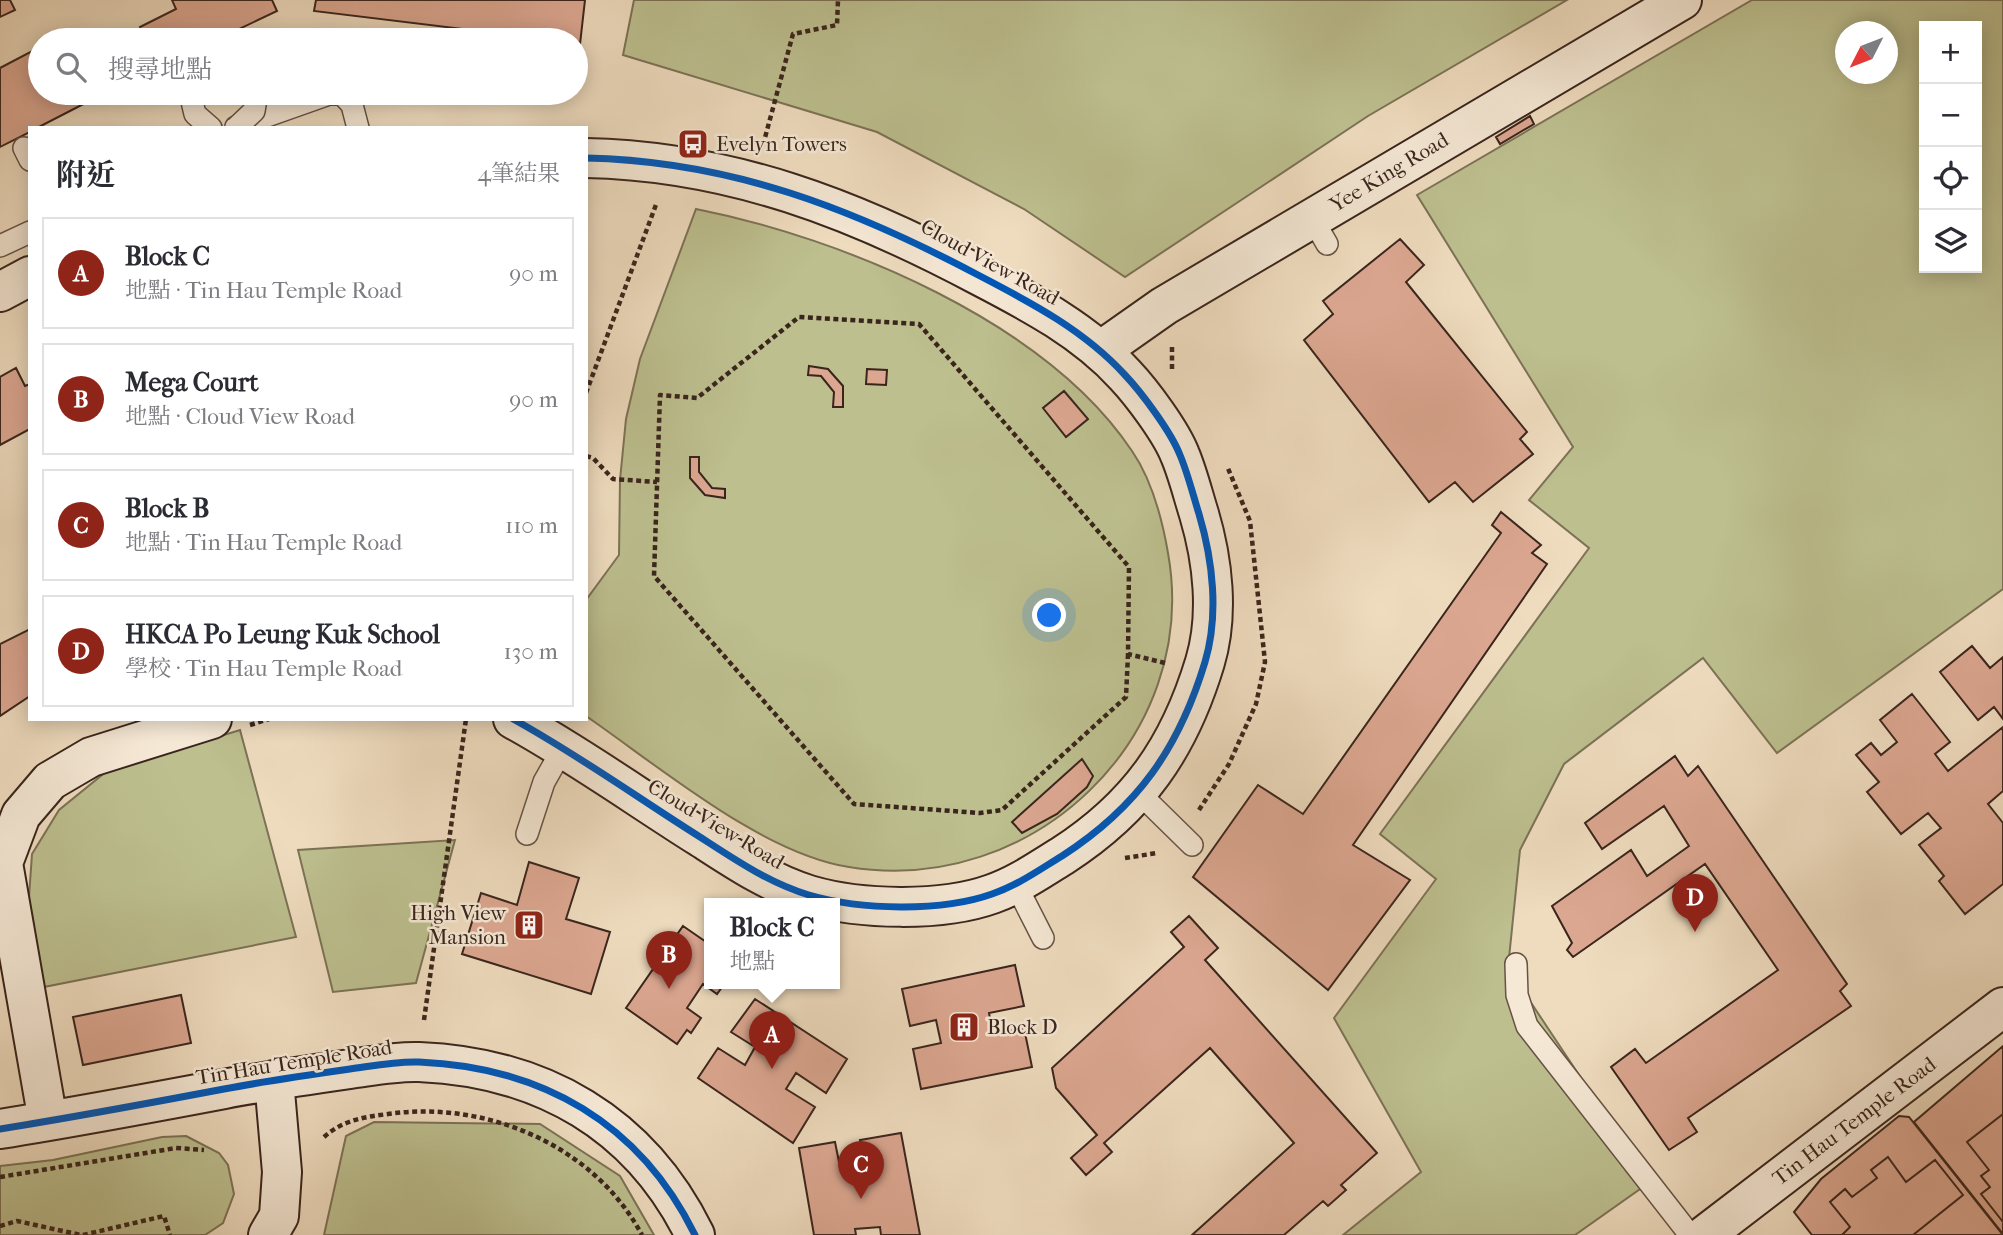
<!DOCTYPE html>
<html lang="zh-TW">
<head>
<meta charset="utf-8">
<style>
	:root { --surface:#fff; --page:#f2f2f3; --text:#2b2b33; --muted:#7c7c81; --line:#e1e1e2; --accent:#8f2418 }
	body { margin:0; font-family:"IM FELL French Canon","Noto Serif TC",serif; background:var(--page); color:var(--text) }
	.controls { position:absolute; right:21px; top:21px; display:grid; overflow:hidden; border-radius:0px; box-shadow:0 4px 18px #0003 }
	.controls button { width:63px; height:63px; display:grid; place-items:center; padding:0; border:0; border-bottom:2px solid var(--line); background:var(--surface); color:var(--text); font:35px sans-serif }
	.compass { position:absolute; left:1835px; top:21px; width:63px; height:63px; border-radius:50%; background:var(--surface); box-shadow:0 4px 18px #0003; rotate:228deg }
	.you { position:absolute; left:1050px; top:616px; width:24px; height:24px; margin:-18px; border:5px solid #fff; border-radius:50%; background:#1a73e8; box-shadow:0 0 0 10px #1a73e833 }
	.badge { display:grid; place-items:center; width:46px; height:46px; border-radius:50%; background:var(--accent); color:#fff; font-size:23px; font-weight:700 }
	.pin { position:absolute; translate:-50% -58px; filter:drop-shadow(0 2px 4px #0008) }
	.pin::after { content:''; position:absolute; top:37px; width:24px; height:21px; background:inherit; clip-path:polygon(0 0,100% 0,50% 100%) }
	.popup { position:absolute; left:704px; top:898px; width:136px; height:91px; box-sizing:border-box; display:grid; place-content:center; border-radius:0px; background:var(--surface); filter:drop-shadow(0 2px 5px #0005); font-size:23px; white-space:nowrap; color:var(--muted) }
	.popup b { font-size:26px; color:var(--text) }
	.popup::after { content:''; position:absolute; left:50%; top:100%; margin-left:-14px; border:14px solid transparent; border-top-color:var(--surface) }
	.list { margin:0; padding:0; list-style:none }
	h2 { display:flex; justify-content:space-between; align-items:center; height:91px; margin:0; padding:0 28px; font-size:30px }
	h2 small { font-size:23px; font-weight:400; color:var(--muted) }
	.list li { display:grid; grid-template-columns:46px 1fr auto; gap:21px; align-items:center; box-sizing:border-box; height:112px; margin:0 14px 14px; padding:0 14px; border:2px solid var(--line); border-radius:0px }
	.list b { display:block; font-size:26px; white-space:nowrap }
	.list p { margin:0; font-size:23px; white-space:nowrap; color:var(--muted) }
	.list em { font-size:23px; font-style:normal; color:var(--muted) }
	.icon { flex:none; width:38px; height:38px; fill:none; stroke:currentColor; stroke-width:2; stroke-linecap:round; stroke-linejoin:round }
	.map { position:relative; flex:none; width:2003px; height:1235px; overflow:hidden }
	.search { position:absolute; background:var(--surface); box-shadow:0 4px 18px #0003; left:28px; top:28px; width:560px; height:77px; display:flex; align-items:center; gap:18px; box-sizing:border-box; padding:0 24px; border-radius:38px; color:var(--muted); font-size:26px }
	.panel { position:absolute; background:var(--surface); box-shadow:0 4px 18px #0003; left:28px; top:126px; width:560px; height:595px; border-radius:0px }
	.map>svg:first-child { display:block }
</style>
</head>
<body>
<div class="map">
<svg width="2003" height="1235" viewBox="0 0 2003 1235">
	<rect width="100%" height="100%" fill="#efdcbf"/>
	<filter id="stains"><feTurbulence type="fractalNoise" baseFrequency=".00286" numOctaves="4"/><feColorMatrix values="0 0 0 0 .2 0 0 0 0 .09 0 0 0 0 .02 0 0 0 .5 -.17"/></filter>
	<radialGradient id="worn" r=".72"><stop offset=".6" stop-color="#630" stop-opacity="0"/><stop offset="1" stop-color="#630" stop-opacity=".3"/></radialGradient>
	<path fill="#bdbf8f" stroke="#7c7256" stroke-width="2" fill-rule="evenodd" d="M634,0H1567L1368,116L1125,277L1024,209L877,132L623,55Z
		M1752,0H2003V589L1777,753L1703,658L1564,764L1520,850L1508,968L1650,1182L1575,1235H1343L1421,1172L1334,1018L1436,879L1380,834L1589,548L1529,500L1573,447L1417,195ZM1924,26H1977V268H1924ZM1846,32H1888V74H1846Z
		M696,209C843,238 1046,322 1132,451C1152,480 1162,518 1168,553C1201,738 1032,897 849,867C761,853 660,767 586,716V600L619,555L620,480L626,419L640,359Z
		M240,730L296,937L44,987L28,911L32,854L59,810L107,771Z
		M455,840L416,983L333,992L298,850Z
		M374,1122L540,1124L620,1176L654,1235H324L346,1136Z
		M186,1136L219,1153L228,1165L234,1194L223,1223L205,1235H0V1166L53,1160L162,1137Z"/>
	<path fill="#dca791" stroke="#3a251d" stroke-width="2" d="M0,0H10L15,10L0,17Z
		M172,0H272L277,11L216,40H147L140,27L176,9Z
		M316,0H585L580,44L576,40H553L314,11Z
		M36,49L40,57V93H97L99,96L37,128H30V132L0,147V68Z
		M1530,116L1534,124L1500,144L1496,137Z
		M1400,239L1424,265L1406,282L1527,432L1520,439L1533,454L1473,502L1455,482L1429,502L1304,340L1333,314L1323,301Z
		M809,366L828,369L843,386V407H833L834,392L821,376L808,375Z
		M16,368L25,386L30,384V429L0,445V377Z
		M867,369L887,370L886,385L866,384Z
		M1064,391L1088,419L1066,437L1043,408Z
		M690,457H699V472L712,488L725,489V498L705,495L690,478Z
		M1501,512L1541,545L1532,553L1547,564L1353,845L1410,880L1328,990L1193,877L1258,785L1303,814L1501,533L1492,525Z
		M30,629V696L0,716V644Z
		M1972,646L1990,668L2003,657V719L1994,707L1978,720L1940,672Z
		M1912,694L1950,742L1935,754L1948,771L2003,727V791L1988,804L2003,823V884L1965,914L1939,881L1944,876L1919,845L1941,828L1928,813L1901,834L1867,792L1879,782L1856,755L1871,743L1881,755L1897,742L1880,720Z
		M1675,756L1688,776L1698,766L1847,984L1840,991L1851,1006L1688,1118L1697,1132L1669,1150L1611,1067L1635,1049L1646,1063L1778,970L1705,864L1573,957L1567,950L1572,943L1552,906L1631,850L1647,876L1689,846L1664,806L1602,849L1585,823Z
		M1082,759L1093,776L1087,787L1057,814L1022,833L1012,822Z
		M529,862L579,878L566,919L610,932L591,994L462,954L481,893L517,905Z
		M1189,916L1218,948L1205,960L1377,1153L1341,1185L1346,1190L1328,1206L1323,1201L1284,1235H1192L1294,1143L1210,1048L1104,1143L1112,1152L1086,1175L1071,1158L1097,1135L1056,1088L1052,1068L1184,947L1171,932Z
		M683,926L709,944V983H725L717,994L703,984L687,1008L701,1018L691,1033L687,1030L677,1044L626,1008Z
		M1015,965L1024,1006L989,1013L993,1034L1024,1028L1032,1067L921,1089L913,1049L941,1043L936,1020L910,1026L902,989Z
		M181,995L191,1043L83,1065L73,1017Z
		M755,999L847,1059L826,1093L796,1073L786,1089L815,1107L793,1143L698,1078L718,1048L745,1065L755,1047L731,1032Z
		M2003,1046V1234L1914,1122Z
		M2003,1114V1222L1981,1194L1990,1187L1981,1176L1989,1170L1967,1142Z
		M1899,1116L1909,1117L2003,1235H1812L1794,1212L1821,1179Z
		M901,1133L920,1235H881L880,1227L855,1229L856,1235H814L799,1148L835,1142L841,1172L866,1170L860,1140Z
		M1888,1157L1906,1182L1935,1160L1963,1195L1913,1235H1842L1850,1227L1830,1202L1845,1189L1852,1197L1877,1178L1871,1170Z"/>
	<g fill="none" stroke-linecap="round" stroke-linejoin="round">
		<g stroke="#675346" stroke-width="24">
			<path id="lane" d="M190,93L195,114L211,128
				M236,127L329,94H342L352,105L358,128
				M24,148L30,160
				M1312,218L1327,244
				M0,246L30,232
				M1139,793L1192,845
				M527,834L544,782L562,750
				M1016,885L1043,938
				M1516,964L1517,995L1527,1026L1690,1235"/>
		</g>
		<g stroke="#3a251d" stroke-width="42">
			<path id="secondary" d="M0,292L30,276
				M1100,351L1164,306L1682,0
				M513,719C577,754 638,798 700,837C734,859 769,883 809,895C860,910 942,912 992,894C1018,885 1039,870 1062,856C1138,807 1179,748 1205,662C1219,615 1213,561 1199,514C1193,495 1188,474 1180,455C1171,432 1142,393 1125,375C1085,331 1032,303 980,276C854,209 731,161 586,158
				M48,1121L3,863L21,815L50,781L91,757L212,719
				M0,1129C75,1117 150,1103 224,1089C266,1081 308,1075 350,1069C372,1066 396,1061 419,1062C542,1067 640,1123 695,1235
				M268,1235L279,1216L282,1172L274,1080
				M1705,1235L2003,1007"/>
		</g>
		<path stroke="#3a251d" stroke-width="4.5" stroke-dasharray="5 3.5" stroke-linecap="butt" d="M763,145L793,34L837,25L838,0
			M1172,347V370
			M586,393L657,202
			M586,456L593,458L613,479L657,482
			M1128,654L1126,697L1002,810L980,813L854,804L654,576L660,395L697,398L799,317L919,324L1129,567L1128,654L1165,663
			M250,725L269,719
			M1199,810L1229,764L1256,704L1265,662L1250,521L1227,466
			M1125,858L1157,853
			M424,1020L466,719
			M324,1137C343,1120 364,1117 388,1114C486,1100 594,1145 642,1235
			M0,1177L176,1148L204,1150
			M0,1226L17,1221L81,1235
			M83,1235L164,1216L170,1235"/>
		<use href="#lane" stroke="#f5e8d5" stroke-width="21"/>
		<use href="#secondary" stroke="#f5e8d5" stroke-width="38"/>
		<g stroke="#675346" stroke-width="24" stroke-linecap="butt">
			<path id="lane-bridge" d="M236,128L254,111L257,93"/>
		</g>
		<use href="#lane-bridge" stroke="#f5e8d5" stroke-width="21"/>
		<g stroke="#f5e8d5" stroke-width="11">
			<path id="cycleway" d="M513,719C577,754 638,798 700,837C734,859 769,883 809,895C860,910 942,912 992,894C1018,885 1039,870 1062,856C1138,807 1179,748 1205,662C1219,615 1213,561 1199,514C1193,495 1188,474 1180,455C1171,432 1142,393 1125,375C1085,331 1032,303 980,276C854,209 731,161 586,158
				M0,1129C75,1117 150,1103 224,1089C266,1081 308,1075 350,1069C372,1066 396,1061 419,1062C542,1067 640,1123 695,1235"/>
		</g>
		<use href="#cycleway" stroke="#0057b8" stroke-width="7"/>
	</g>
	<defs>
		<g id="bus-square" transform="scale(1.575)"><rect x="-9" y="-9" width="18" height="18" rx="4" fill="#8f2418" stroke="#f5e8d5"/><path d="M-5-6H5V4H4V6H2V4H-2V6H-4V4H-5ZM-3.5-4V0h7V-4ZM-3.5 1.2v1.5H-2V1.2ZM2 1.2v1.5H3.5V1.2Z" fill="#fff"/></g>
		<g id="building-square" transform="scale(1.575)"><rect x="-9" y="-9" width="18" height="18" rx="4" fill="#8f2418" stroke="#f5e8d5"/><path d="M-4-6H4V6H1V3H-1V6H-4ZM-2.5-4.3h1.7v1.8h-1.7ZM.8-4.3h1.7v1.8H.8ZM-2.5-1h1.7V.8h-1.7ZM.8-1h1.7V.8H.8Z" fill="#fff"/></g>
	</defs>
	<g fill-rule="evenodd">
		<use href="#bus-square" x="693" y="144"/>
		<use href="#building-square" x="529" y="925"/>
		<use href="#building-square" x="964" y="1027"/>
	</g>
	<g text-anchor="middle" stroke-width="5" stroke-linejoin="round" paint-order="stroke">
		<g font-size="21" fill="#3a251d" stroke="#f5e8d5" text-anchor="start">
			<text x="716" y="151">Evelyn Towers</text>
			<text x="506" y="920" text-anchor="end">High View<tspan x="506" dy="24">Mansion</tspan></text>
			<text x="987" y="1034">Block D</text>
		</g>
		<g font-size="21" fill="#3a251d" stroke="#f5e8d5">
			<text transform="translate(1389 172) rotate(-31)" y="7">Yee King Road</text>
			<text transform="translate(990 262) rotate(29)" y="7">Cloud View Road</text>
			<text transform="translate(716 824) rotate(31)" y="7">Cloud View Road</text>
			<text transform="translate(294 1062) rotate(-9)" y="7">Tin Hau Temple Road</text>
			<text transform="translate(1854 1121) rotate(-37)" y="7">Tin Hau Temple Road</text>
		</g>
	</g>
	<rect width="100%" height="100%" filter="url(#stains)"/>
	<rect width="100%" height="100%" fill="url(#worn)"/>
</svg>
<div class="controls">
<button>+</button>
<button>−</button>
<button><svg class="icon" aria-label="locate" viewBox="0 0 24 24"><circle cx="12" cy="12" r="6"/><path d="M12 2v4M12 18v4M2 12h4M18 12h4"/></svg></button>
<button><svg class="icon" aria-label="layers" viewBox="0 0 24 24"><path d="M12 4l9 5-9 5-9-5zM3 14l9 5 9-5"/></svg></button>
</div>
<svg class="compass" viewBox="-18 -18 36 36"><path d="M0-13l5 13h-10z" fill="#e53935"/><path d="M0 13l5-13h-10z" fill="#7c7c81"/></svg>
<div class="you"></div>
<div class="pin badge" style="left:772px;top:1069px">A</div>
<div class="popup"><b>Block C</b>地點</div>
<div class="pin badge" style="left:669px;top:989px">B</div>
<div class="pin badge" style="left:861px;top:1199px">C</div>
<div class="pin badge" style="left:1695px;top:932px">D</div>
<div class="search"><svg class="icon" aria-label="search" viewBox="0 0 24 24"><circle cx="10" cy="10" r="6"/><path d="M15 15l6 6"/></svg>搜尋地點</div>
<section class="panel">
<h2>附近<small>4筆結果</small></h2>
<ul class="list">
<li><span class="badge">A</span><div><b>Block C</b><p>地點 · Tin Hau Temple Road</p></div><em>90 m</em></li>
<li><span class="badge">B</span><div><b>Mega Court</b><p>地點 · Cloud View Road</p></div><em>90 m</em></li>
<li><span class="badge">C</span><div><b>Block B</b><p>地點 · Tin Hau Temple Road</p></div><em>110 m</em></li>
<li><span class="badge">D</span><div><b>HKCA Po Leung Kuk School</b><p>學校 · Tin Hau Temple Road</p></div><em>130 m</em></li>
</ul>
</section>
</div>
</body>
</html>
